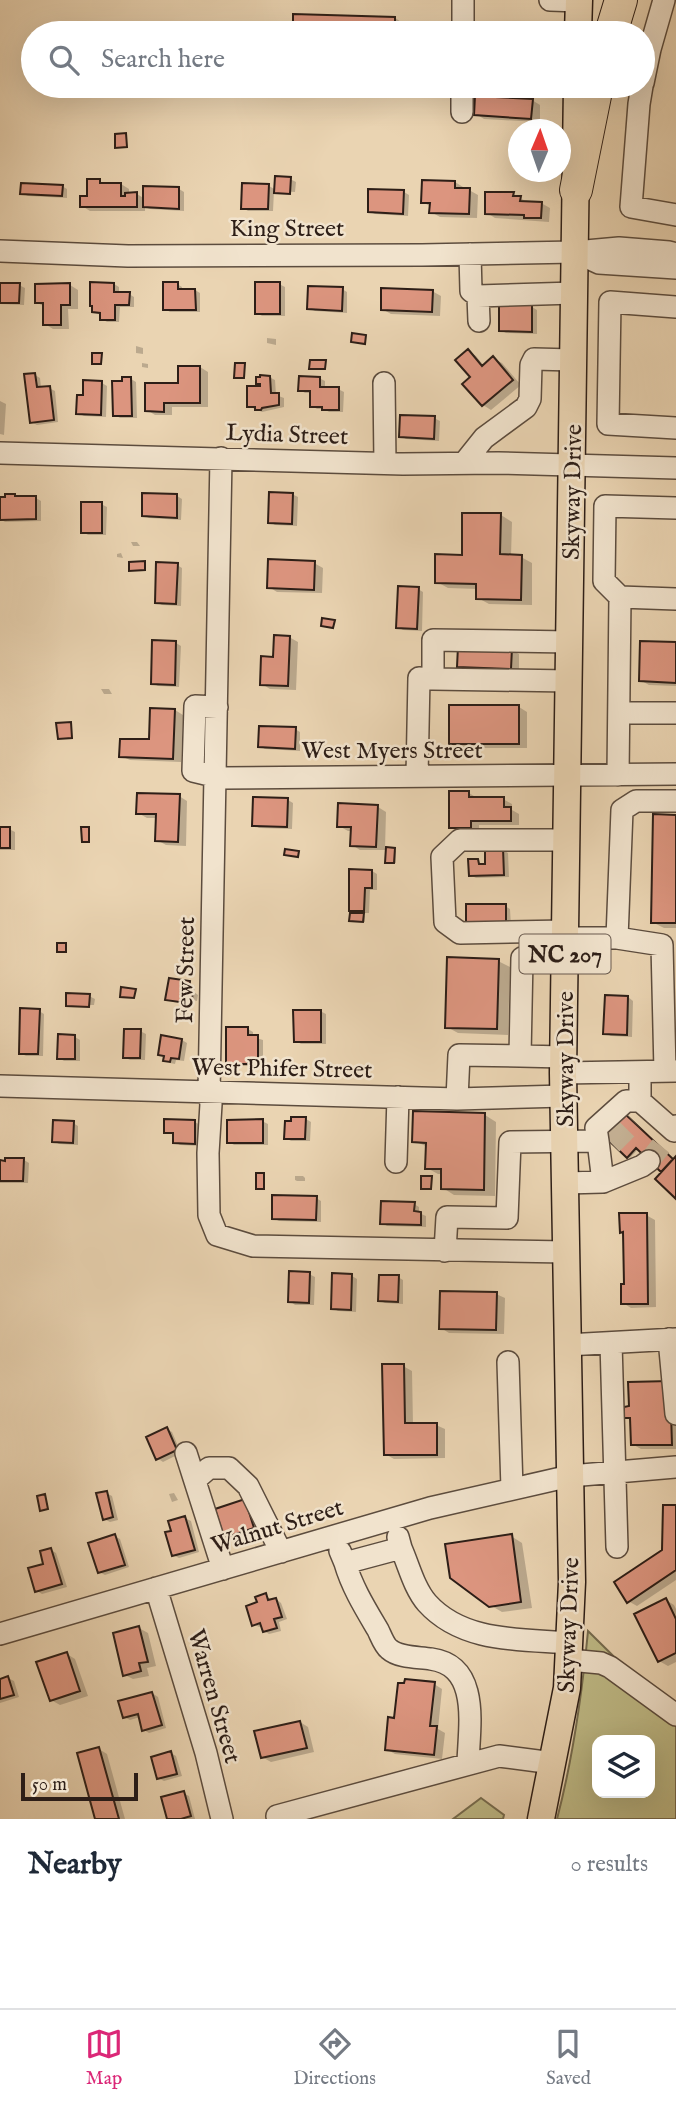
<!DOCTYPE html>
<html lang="en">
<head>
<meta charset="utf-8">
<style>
	:root { --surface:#fff; --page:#f6f6f7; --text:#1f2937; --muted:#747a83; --line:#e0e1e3; --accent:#db2777 }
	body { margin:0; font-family:"IM FELL English",serif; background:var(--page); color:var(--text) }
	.controls { position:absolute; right:21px; bottom:21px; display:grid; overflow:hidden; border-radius:14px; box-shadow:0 7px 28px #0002 }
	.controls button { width:63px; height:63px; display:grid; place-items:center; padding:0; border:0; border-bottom:2px solid var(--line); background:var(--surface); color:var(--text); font:35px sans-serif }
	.compass { position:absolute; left:508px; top:119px; width:63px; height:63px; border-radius:50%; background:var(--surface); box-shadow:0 7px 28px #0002; rotate:2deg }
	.scale { position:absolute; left:21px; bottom:18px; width:117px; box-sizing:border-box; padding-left:7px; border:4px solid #2d1e17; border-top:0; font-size:19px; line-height:24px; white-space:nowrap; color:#2d1e17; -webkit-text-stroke:5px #f1e3cd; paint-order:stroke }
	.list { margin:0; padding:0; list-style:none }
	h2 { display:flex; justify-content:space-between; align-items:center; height:91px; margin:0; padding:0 28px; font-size:30px }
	h2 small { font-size:23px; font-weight:400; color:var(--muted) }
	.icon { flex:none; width:38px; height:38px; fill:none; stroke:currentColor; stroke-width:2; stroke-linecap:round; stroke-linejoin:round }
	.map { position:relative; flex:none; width:676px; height:1819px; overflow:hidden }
	.search { position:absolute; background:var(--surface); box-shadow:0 7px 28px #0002; left:21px; right:21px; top:21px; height:77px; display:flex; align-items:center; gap:18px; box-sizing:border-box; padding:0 24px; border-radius:38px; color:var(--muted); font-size:26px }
	.sheet { height:189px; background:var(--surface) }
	nav { display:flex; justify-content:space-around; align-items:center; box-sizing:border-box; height:98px; border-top:2px solid var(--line); background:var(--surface); font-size:19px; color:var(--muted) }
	nav a { display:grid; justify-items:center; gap:4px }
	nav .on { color:var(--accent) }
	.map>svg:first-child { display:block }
</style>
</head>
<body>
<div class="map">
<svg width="676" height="1819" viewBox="0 0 676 1819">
	<rect width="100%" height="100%" fill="#ead4b2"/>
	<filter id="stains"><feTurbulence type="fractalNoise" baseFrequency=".00286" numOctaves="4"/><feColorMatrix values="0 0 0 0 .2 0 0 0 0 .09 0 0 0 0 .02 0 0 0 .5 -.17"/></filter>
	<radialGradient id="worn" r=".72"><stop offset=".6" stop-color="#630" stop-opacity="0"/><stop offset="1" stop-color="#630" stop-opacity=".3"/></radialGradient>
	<path fill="#bfbb87" stroke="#766c4f" stroke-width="2" fill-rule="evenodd" d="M588,1631L676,1718V1819H557C573,1758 582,1694 588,1631ZM597,1740H650V1793H597Z
		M481,1798L504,1815L503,1819H453Z"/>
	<path fill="#0003" d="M295,16L395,18L406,25V33H295Z
		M62,23L80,24L88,29V33H62Z
		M69,86H120L119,98L77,96L69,91Z
		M532,100L540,105V122L484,119L476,114Z
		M290,179L296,182L295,192L279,191V194L274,191L273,211H248L243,208L269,186L276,190Z
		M99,181L105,184H121L129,189V194H137L145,199L179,189L184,192V211L150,209L145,207V211H90L82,206Z
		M455,182L463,187V190H469L478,195L477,218L440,217L431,212V207L423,202Z
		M62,186L67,189V198L28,196L22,193Z
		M404,192L409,195L408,216L375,214L369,211Z
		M513,194L529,203H541L550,208L549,222L495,218L487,213Z
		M0,284L19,285L25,288L24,305L0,304Z
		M114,284L119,287V293L129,294L134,297V307H120L119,322H107L102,319V314L94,311Z
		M177,284L182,287V291L195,290L200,293V312H170L165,309Z
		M279,284L285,287V316H262L257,313Z
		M70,285L78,290V309H68L69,329H53L45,324V307L36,302Z
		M342,289L347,292V313L315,311L309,308Z
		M432,291L441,296L440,316L391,314L382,309Z
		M532,307L537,310V334L506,333L500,330Z
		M267,338L276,339V345L267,343Z
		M136,346L143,348V354L136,353Z
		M468,351L476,356L484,366L493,358L502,363L521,385L491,410L483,405L472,378Z
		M142,363L148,364V368L142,367Z
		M200,367L208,372V407H172V415H155L147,410Z
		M35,375L40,378L41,388H49L55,391L58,422L37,425L31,422Z
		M269,377L275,380L276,395L284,398V407L262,412L248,406L266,388L258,383Z
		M319,378L325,381V389H338L344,392L343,412H329L324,409H317L312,406V393H305L300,390Z
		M131,379L136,382L137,418H120L115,415L124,382Z
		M102,383L107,386L106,417L84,416L78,413L85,397Z
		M0,401L6,404L4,435L0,434Z
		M434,418L440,421L439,441L406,439L401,436Z
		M292,494L298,497L297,526L275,525L270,522Z
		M14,495L19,498H36L41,501V521L5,522L0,519V498Z
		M177,496L182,499L181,520L149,518L143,515Z
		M101,504L107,507L106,535H88L83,532Z
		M501,515L512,522L511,556L521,557L532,563V605L489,604L478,598V589L448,588L437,582L463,557Z
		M131,542H137L140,546H133Z
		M121,553L123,558L117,557V554Z
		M314,563L323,568L322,593L277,592L269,587Z
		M177,565L182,568L181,606L162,605L156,602Z
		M418,589L423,592L422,631L403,630L398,627Z
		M289,637L298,642L296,690L270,689L262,684L275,658Z
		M176,643L181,646L179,687L158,686L152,683Z
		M676,644V686L649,685L640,680Z
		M511,650L519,654V673L467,671L459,666Z
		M101,689H109L112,694H104Z
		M519,707L527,712V748H459L451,743Z
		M175,710L183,715L181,762L130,760L121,756L150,741Z
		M295,729L300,732V751L265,749L260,746Z
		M469,793L477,798L503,799L512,804V810L519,814V825H479V832H460L451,827Z
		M179,796L187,801L186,846L166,845L157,840L158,818H147L138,813Z
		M288,800L293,803L292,829L259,828L254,825Z
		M378,807L386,812L385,849L396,851V863H389L387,850H360L352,845V831H348L339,826Z
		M676,817V928H664L652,922Z
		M0,829H9L15,832V850H0Z
		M503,850L508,853L509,877L476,878L470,875L478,861L483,866Z
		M372,871L377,874V890H370L369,913H360L365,916V922H353L351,920L359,915L350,910Z
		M505,906L510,909L511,926H473Z
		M498,961L510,967L508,1035L458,1033L447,1027Z
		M190,983L195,986L194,992L198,995L197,1001L193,1000L192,1005L173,1002L167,999Z
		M89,996L95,999L94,1005H71V1007L67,1005Z
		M628,997L633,1001L632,1037L611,1036L605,1033Z
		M39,1011L44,1014L43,1056H26L20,1053Z
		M320,1011L326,1014V1044H301L296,1041Z
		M248,1029L253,1032V1037L263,1040V1062L253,1061V1066H233L228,1063Z
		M140,1031L146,1034L145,1060H130L124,1057Z
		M75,1037L80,1040V1061H64L59,1058Z
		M182,1040L187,1043L184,1061L176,1060L175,1064L170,1063L160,1054Z
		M485,1115L496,1122L495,1196L454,1195L443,1188V1174H438L427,1168L428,1147L414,1141Z
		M626,1116L674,1161L676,1159V1196L666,1170H662L639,1148L630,1158L628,1156Z
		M306,1119L311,1122L310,1141H291L286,1138Z
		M262,1121L268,1124V1145H234L229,1142Z
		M195,1122L200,1125V1146L180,1145L175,1142V1135L165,1132Z
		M73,1123L78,1126V1145L59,1144L54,1141Z
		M24,1160L29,1163L28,1183H0V1161Z
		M295,1176H303L305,1178V1181H297L295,1180Z
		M316,1198L321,1201V1222L279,1221L273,1218Z
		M414,1204L419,1207V1213L426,1216V1227L387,1226L382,1223Z
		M646,1215L655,1220L656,1307L631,1308L623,1303L625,1286V1234L621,1232Z
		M309,1274L315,1277L314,1305H295L290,1301Z
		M352,1276L357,1279L356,1312L338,1311L333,1308Z
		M398,1277L403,1280V1304L385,1303L379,1300Z
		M496,1294L505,1298L504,1334L449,1333L441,1328Z
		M403,1366L412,1371L413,1425H436L445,1429V1458L394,1459L385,1454Z
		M676,1386V1449H641L632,1444V1420L626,1417Z
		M167,1429L172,1432L181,1453L163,1462L157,1458Z
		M106,1493L112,1496L118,1520L110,1522L104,1519Z
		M174,1493L178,1500L172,1502L169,1494Z
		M250,1504L258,1531L231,1540L226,1537Z
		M676,1506V1580L637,1606L628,1601L664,1551Z
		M185,1518L191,1521L199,1552L179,1558L173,1555V1532Z
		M114,1536L120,1539L129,1567L105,1575L99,1572Z
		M511,1536L522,1543L532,1608L502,1612L490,1605Z
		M51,1550L56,1553L67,1587L42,1594L37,1591Z
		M266,1595L272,1601L276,1599L281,1603L287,1619L279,1622L281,1631L269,1634L264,1631L263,1626L259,1627L253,1624L259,1604Z
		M666,1600L674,1605L676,1609V1662L668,1666L659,1661Z
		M139,1628L148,1633L156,1666L147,1668L149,1676L133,1679L125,1675Z
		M67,1654L75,1659L88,1696L60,1705L51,1700Z
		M8,1678L14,1681L19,1697L0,1703V1681Z
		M434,1684L442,1689L438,1729L445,1733L442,1759L395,1754L386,1749L396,1720Z
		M152,1693L158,1697L166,1728L149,1733L144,1730L140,1717L130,1720L124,1717Z
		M300,1722L308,1727L314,1752L271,1762L262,1757Z
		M99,1749L107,1754L125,1819H97Z
		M171,1753L176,1756L182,1776L164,1781L158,1778Z
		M183,1793L189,1796L195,1819H169Z"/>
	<path fill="#dc957f" stroke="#2d1e17" stroke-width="2" d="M293,14L395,17V33H293Z
		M60,22H80V33H60Z
		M151,28L183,29V33H150Z
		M471,29L515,31V33H471Z
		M67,86H112L111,94L67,92Z
		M475,96L533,99L531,119L474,115Z
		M126,133L127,147L115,148V134Z
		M275,176L291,177L290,194L274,193Z
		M87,179H100V183H121V196H125V193L137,192V207H80V196H87Z
		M422,180L455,181V188H470L469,214L429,213L430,203H421Z
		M21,183L63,185L62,196L20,194Z
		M242,183L269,184L268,209H241Z
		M143,186L179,187V209L143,207Z
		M368,189L404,190L403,214L368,212Z
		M485,192H514L513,196H521L520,201L542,202L541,218H524V215L485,214Z
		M90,282L114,283V292H130L129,305H115V320H100V313L92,312V306H90Z
		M163,282H178V289H195L196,310H163Z
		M255,282H280V314H255Z
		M0,283H20L19,303H0Z
		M70,283V305H61V325H43V303H35V284Z
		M308,286L343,287L342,311L307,309Z
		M381,288L433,290L432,312L381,310Z
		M499,305H532V332L499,331Z
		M352,333L366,335L365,344L351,342Z
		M468,349L482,366L493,356L513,380L482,406L462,384L470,377L455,360Z
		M92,353H102L101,364H92Z
		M310,360H326L325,369H309Z
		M235,363H245L244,378H234Z
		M178,366H200V403H164V412L145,411V383H178Z
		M35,373L37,387L50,386L54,420L30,423L24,374Z
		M260,375L270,376L271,393H279V405L262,408L261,410H255V407H247V386H260V384H256V377H260Z
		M299,376L320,377V387H339V410H322V407H310V391H298Z
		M122,377H131L132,416H113L112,381H122Z
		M83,380L102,381L101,415L76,414L77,395H83Z
		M400,415L435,416L434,439L399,437Z
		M269,492L293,493L292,524L268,523Z
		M142,493L177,494V518L142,516Z
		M5,494H15V496H36V519L0,520V497H5Z
		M81,502H102V533H81Z
		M462,513H501L500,554L522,555L521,600L476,599V584L435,583V554L462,555Z
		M268,559L315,561L314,590L267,588Z
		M145,561V570L129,571V562Z
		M156,562L178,563L176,604L155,603Z
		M398,586L419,587L417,629L396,628Z
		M322,618L335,620L333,628L321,626Z
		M274,635L290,636L288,686L260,685L261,656L273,657Z
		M152,640L176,641L175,685L151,684Z
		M640,641L676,642V683L639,681Z
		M458,646L512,648L511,669L457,667Z
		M449,705H519V744H449Z
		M150,708L175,709L173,759L119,757L120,739H149Z
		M71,722L72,738L58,739L56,723Z
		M259,726L296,727L295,749L258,747Z
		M449,791H469V797H504V807H511V821H471V828H449Z
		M137,793L180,794L178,842L155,841L156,814H136Z
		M253,797L288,798L287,827L252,826Z
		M338,803L378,805L376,847L350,846L351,827H337Z
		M653,814L676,815V923H651Z
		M0,827H10V848H0Z
		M81,827H89V842H82Z
		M386,847L395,848L394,863H385Z
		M503,848L504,875L469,876L468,859H478L479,864H485V849Z
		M285,849L299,851L298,857L284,855Z
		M349,869L372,870V888H365L364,911H349Z
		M466,904H506V924H466Z
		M350,913H364L363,922L349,921Z
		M57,943H66V952H57Z
		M447,957L499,959L497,1029L445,1028Z
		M169,978L190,981L189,989L193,990L192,999H188L187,1003L165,1000Z
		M121,987L136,989L134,998L120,997Z
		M66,993L90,994L89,1007L66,1006Z
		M605,995L628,996L627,1035L603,1034Z
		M20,1008L40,1009L38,1054H19Z
		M293,1010H321V1042H294Z
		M226,1027H248V1035H258V1060H248V1064H226Z
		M124,1029H141L140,1058H123Z
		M58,1034L75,1035V1059H57Z
		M161,1035L182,1039L179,1059L171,1058L170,1062L163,1061L164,1056L158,1055Z
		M413,1111L485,1113L484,1190L441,1189V1169H425L426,1143L412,1142Z
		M623,1112L673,1159L661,1172L636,1148L627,1158L602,1134Z
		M291,1117H306L305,1139H284L285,1121H291Z
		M164,1119L195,1120V1144L173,1143V1133H164Z
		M263,1119V1143H227V1120Z
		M53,1120L74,1121L73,1143L52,1142Z
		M676,1156V1199L655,1179Z
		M5,1158H24L23,1181H0V1160L5,1161Z
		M256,1173H264V1189H256Z
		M421,1176H432L431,1189H421Z
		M272,1195L317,1196L316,1220L272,1219Z
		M381,1201L415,1202L414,1211L421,1212V1225L380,1224Z
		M619,1213H647L648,1304H621V1284H624L623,1232L620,1233Z
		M289,1271L310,1272L309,1303L288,1302Z
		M332,1273L352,1274L351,1310L331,1309Z
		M379,1275H399L398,1302L378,1301Z
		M440,1291L497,1292L496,1330L439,1329Z
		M382,1364H404L405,1423H437V1455H384Z
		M670,1381L672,1445H631L630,1418H624V1407L629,1406L628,1382Z
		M167,1427L177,1450L156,1460L146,1437Z
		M107,1491L113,1517L103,1520L96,1493Z
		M45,1494L48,1509L40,1511L37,1496Z
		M245,1499L254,1528L224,1538L215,1509Z
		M663,1505H676V1570L627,1603L614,1582L662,1550Z
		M185,1516L195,1550L172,1556L165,1532L171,1531L168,1521Z
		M115,1534L125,1565L98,1573L88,1543Z
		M512,1534L521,1602L489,1607L450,1578L445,1544Z
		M51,1548L62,1584L35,1592L28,1568L43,1564L40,1551Z
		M266,1593L268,1600L276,1598L282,1617L274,1619L277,1628L263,1632L260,1623L252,1626L246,1606L257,1602L255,1597Z
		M666,1598L676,1619V1653L658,1662L634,1614Z
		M139,1626L148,1662L139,1663L141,1671L123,1676L113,1633Z
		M67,1652L80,1691L50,1701L36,1662Z
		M8,1676L14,1695L0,1699V1679Z
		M405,1679L435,1682L430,1726H437L434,1755L385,1750L388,1717L394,1718L398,1683H404Z
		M152,1692L162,1725L142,1731L138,1714L123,1718L118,1701Z
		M300,1721L307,1748L261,1758L254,1731Z
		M99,1747L119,1819H95L77,1753Z
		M171,1751L177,1774L157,1779L151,1757Z
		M184,1791L191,1816L181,1819H167L161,1797Z"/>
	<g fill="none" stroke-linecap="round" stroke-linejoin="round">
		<path stroke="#c4b093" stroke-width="21" stroke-dasharray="21 10" stroke-linecap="butt" d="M612,1144L634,1122
			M649,1161L661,1146"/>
		<g stroke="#5c4c3e" stroke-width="24">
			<path id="minor" d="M550,0L579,1
				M463,33V0
				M643,83L650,49L664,0
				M642,86L639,104L631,207L676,215
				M462,112V86
				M0,251L128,256L422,255L575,252L619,248L669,252L676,254
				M470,254L471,291L478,296L574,293
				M586,257L599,263L676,268
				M478,296L479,321
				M676,307L610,302L608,424L676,428
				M384,383L385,463
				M0,453L403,464L498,463L676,468
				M221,458L209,1093L211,1104L208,1153L209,1215L217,1235L253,1246L566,1252
				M464,463L484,438L526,407L530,399L531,365L534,359L573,360
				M620,597L604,581L605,506L676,508
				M569,681L433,679V640L570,642
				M217,707L195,706L193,771L222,778L676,774
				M619,713H676
				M618,775L620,597L676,599
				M417,776L419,678L433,679
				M566,931L460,933L445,922L442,857L460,840H567
				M566,938H617L622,810L636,801H676
				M617,938L662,945L665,1071
				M564,1057L520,1056L522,958H565
				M640,1072V1101L674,1131L676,1126
				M563,1073L676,1071
				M0,1086L457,1099L564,1096
				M457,1099L459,1055L520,1056
				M598,1141L596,1128L626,1101H640
				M396,1162L398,1097
				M603,1182L642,1166L649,1161
				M445,1251L447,1217L507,1218L510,1142L598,1141L603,1182L565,1183
				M669,1339L676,1414
				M611,1343L617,1547
				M567,1345L676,1339
				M508,1362L512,1489
				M186,1453L223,1569
				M195,1480L209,1468H229L248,1486L281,1552
				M401,1548C409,1566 414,1588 427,1603C463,1643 521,1639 570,1643
				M340,1551L345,1563L401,1548L398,1537
				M345,1563C352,1587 365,1608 378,1630C381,1636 384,1645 389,1649C399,1658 418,1657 431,1659C481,1666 469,1727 468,1763
				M156,1588L206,1753L222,1819
				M0,1634L430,1508L570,1476L676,1467
				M569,1660L601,1663L610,1667L676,1715
				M277,1816L499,1756L553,1763"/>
		</g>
		<g stroke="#2d1e17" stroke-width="29">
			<path id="major" d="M578,33L579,0
				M541,1819L567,1688L572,1582L563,1073L577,86"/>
		</g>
		<g stroke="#2d1e17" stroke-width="34">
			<path id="highway" d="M611,33L621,0
				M576,190L597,86"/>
		</g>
		<use href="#minor" stroke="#f1e3cd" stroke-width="21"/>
		<use href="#major" stroke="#ead4b2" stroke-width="26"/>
		<use href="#highway" stroke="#ead4b2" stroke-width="32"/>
	</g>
	<g text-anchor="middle" stroke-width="5" stroke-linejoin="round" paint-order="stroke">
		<rect fill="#f1e3cd" stroke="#68594e" stroke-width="2" x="519.5" y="934.5" width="91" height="39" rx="5"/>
		<g font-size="23" font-weight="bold" fill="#2d1e17">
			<text x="565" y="962">NC 207</text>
		</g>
		<g font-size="24" fill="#2d1e17" stroke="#f1e3cd">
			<text x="287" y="236">King Street</text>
			<text transform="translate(287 434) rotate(2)" y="8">Lydia Street</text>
			<text transform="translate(572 492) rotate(-89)" y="8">Skyway Drive</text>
			<text x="392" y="758">West Myers Street</text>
			<text transform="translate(185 970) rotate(-89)" y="8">Few Street</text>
			<text transform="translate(565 1059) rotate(-90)" y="8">Skyway Drive</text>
			<text transform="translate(282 1068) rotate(1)" y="8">West Phifer Street</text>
			<text transform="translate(277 1526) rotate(-17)" y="8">Walnut Street</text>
			<text transform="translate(568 1625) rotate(-88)" y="8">Skyway Drive</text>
			<text transform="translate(215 1696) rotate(74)" y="8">Warren Street</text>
		</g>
	</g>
	<rect width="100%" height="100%" filter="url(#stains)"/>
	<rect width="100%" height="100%" fill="url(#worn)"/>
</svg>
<div class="controls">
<button><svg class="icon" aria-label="layers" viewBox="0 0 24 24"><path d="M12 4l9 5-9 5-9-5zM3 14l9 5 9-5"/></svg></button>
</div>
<svg class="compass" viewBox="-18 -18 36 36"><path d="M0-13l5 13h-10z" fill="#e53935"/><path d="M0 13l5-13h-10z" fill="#747a83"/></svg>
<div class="scale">50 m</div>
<div class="search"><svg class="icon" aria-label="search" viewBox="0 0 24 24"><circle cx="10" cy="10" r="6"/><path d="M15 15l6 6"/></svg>Search here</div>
</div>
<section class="sheet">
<h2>Nearby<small>0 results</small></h2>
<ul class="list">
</ul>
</section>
<nav>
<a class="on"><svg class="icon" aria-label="map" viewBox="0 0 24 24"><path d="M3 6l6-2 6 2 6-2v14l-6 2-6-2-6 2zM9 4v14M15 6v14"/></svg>Map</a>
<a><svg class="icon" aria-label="directions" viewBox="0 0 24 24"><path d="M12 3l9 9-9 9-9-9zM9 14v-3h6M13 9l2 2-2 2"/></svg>Directions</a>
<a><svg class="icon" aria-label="saved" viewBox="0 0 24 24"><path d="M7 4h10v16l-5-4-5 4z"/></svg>Saved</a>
</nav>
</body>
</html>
